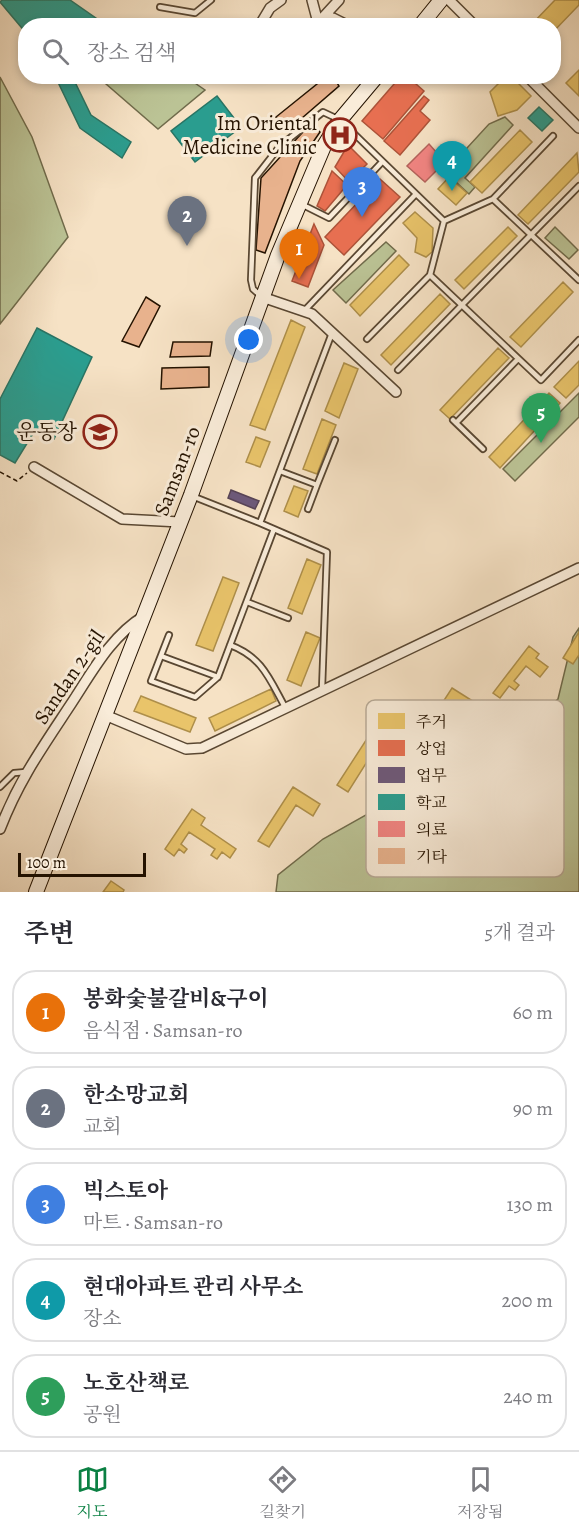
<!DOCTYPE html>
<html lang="ko">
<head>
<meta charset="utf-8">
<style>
	:root { --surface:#fff; --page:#f2f2f3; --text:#2b2b33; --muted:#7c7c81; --line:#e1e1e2; --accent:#0b8043 }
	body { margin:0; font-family:Alegreya,"Noto Serif KR",serif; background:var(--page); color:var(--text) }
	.scale { position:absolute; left:18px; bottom:15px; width:128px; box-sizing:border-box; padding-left:6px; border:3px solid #251301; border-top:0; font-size:16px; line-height:21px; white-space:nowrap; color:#251301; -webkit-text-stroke:4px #f9ecd9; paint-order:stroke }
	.you { position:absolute; left:249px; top:340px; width:21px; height:21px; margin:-15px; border:4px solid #fff; border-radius:50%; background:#1a73e8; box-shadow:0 0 0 9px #1a73e833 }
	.badge { display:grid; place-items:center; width:39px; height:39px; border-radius:50%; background:var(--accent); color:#fff; font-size:20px; font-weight:700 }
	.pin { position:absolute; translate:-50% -50px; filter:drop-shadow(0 2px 3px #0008) }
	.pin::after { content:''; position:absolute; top:32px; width:21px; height:18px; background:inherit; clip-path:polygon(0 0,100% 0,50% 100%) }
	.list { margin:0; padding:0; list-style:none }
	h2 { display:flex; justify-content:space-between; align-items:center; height:78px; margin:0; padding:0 24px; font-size:26px }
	h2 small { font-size:20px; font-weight:400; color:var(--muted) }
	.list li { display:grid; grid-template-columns:39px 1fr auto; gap:18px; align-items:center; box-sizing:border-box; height:84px; margin:0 12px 12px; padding:0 12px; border:2px solid var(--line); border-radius:24px }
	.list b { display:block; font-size:22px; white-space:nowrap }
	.list p { margin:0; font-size:20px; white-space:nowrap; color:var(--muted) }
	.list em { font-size:20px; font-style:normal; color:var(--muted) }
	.icon { flex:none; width:33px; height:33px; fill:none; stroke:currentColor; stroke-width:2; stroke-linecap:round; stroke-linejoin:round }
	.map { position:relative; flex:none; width:579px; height:892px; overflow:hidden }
	.search { position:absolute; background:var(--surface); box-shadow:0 3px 9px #0003; left:18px; right:18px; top:18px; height:66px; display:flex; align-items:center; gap:15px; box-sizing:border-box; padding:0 21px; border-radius:24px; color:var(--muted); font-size:22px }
	.sheet { height:558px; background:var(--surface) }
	nav { display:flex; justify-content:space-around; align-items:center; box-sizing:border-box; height:84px; border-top:2px solid var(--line); background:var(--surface); font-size:16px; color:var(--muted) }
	nav a { display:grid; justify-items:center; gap:3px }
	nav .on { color:var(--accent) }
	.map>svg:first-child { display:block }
</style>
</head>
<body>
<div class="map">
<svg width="579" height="892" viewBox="0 0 579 892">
	<rect width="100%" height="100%" fill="#f6e2c5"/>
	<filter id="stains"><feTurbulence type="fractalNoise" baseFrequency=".00333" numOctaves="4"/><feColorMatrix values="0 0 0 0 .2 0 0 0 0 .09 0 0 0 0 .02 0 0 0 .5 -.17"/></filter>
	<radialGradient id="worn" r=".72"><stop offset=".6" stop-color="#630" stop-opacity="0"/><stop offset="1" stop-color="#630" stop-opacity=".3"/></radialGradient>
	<path fill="#bbc395" stroke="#706b4b" stroke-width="1.5" d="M0,77L32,137L68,237L0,324Z
		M98,77H186L205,90L158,129Z
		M505,117L513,125L465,178L475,187L469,194L445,172L489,124Z
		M555,227L578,250L569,259L545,238Z
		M386,242L396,251L346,303L333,290Z
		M579,393V417L515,481L503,469Z
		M579,628V892H276L278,875L323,839L494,743L558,699L573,637Z"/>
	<path fill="#e9c46a" stroke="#ae8f4a" stroke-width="1.5" d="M555,0H579V5L554,31V26H530Z
		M579,70V96L566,83Z
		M506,76H511L531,96L517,110L498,116L490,92Z
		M520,130L532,142L482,193L470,182Z
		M577,153L579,172L528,224L518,215Z
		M449,177L467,193L456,205L438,189Z
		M415,212L433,228L432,252L426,257L415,252L417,238L403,223Z
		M508,227L517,236L464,289L455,280Z
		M399,255L409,265L360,316L350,305Z
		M563,282L573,292L521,347L510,337Z
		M440,294L450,304L391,365L381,355Z
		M291,320L305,327L265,430L250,425Z
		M498,348L509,358L450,419L440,410Z
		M579,361V385L566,398L554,387Z
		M344,363L358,369L339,418L325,411Z
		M549,393L560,403L500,468L489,457Z
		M322,419L336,425L317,474L303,469Z
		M256,437L270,442L260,467L246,462Z
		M294,486L308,491L298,517L284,511Z
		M307,559L321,565L302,614L288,608Z
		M223,577L239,583L213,651L196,645Z
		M306,632L320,638L301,686L287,680Z
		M579,632V655L573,664L563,658Z
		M529,646L539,654L536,658L548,667L540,677L526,666L514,681L519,685L515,690L509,686L500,698L493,693Z
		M452,688L479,705L471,717L455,706L427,748L417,742Z
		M271,689L276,701L215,731L209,718Z
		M141,696L196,718L190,732L134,711Z
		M372,731L399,748L392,760L375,749L348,792L337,785Z
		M293,787L320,804L313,816L296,805L269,847L258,841Z
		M192,809L205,818L201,825L236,849L230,858L222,852L217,859L211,855L215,849L189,832L181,844L187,849L184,853L179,849L174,856L165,849Z
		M111,881L124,890L123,892H103Z"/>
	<path fill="#e76f51" stroke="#ad5339" stroke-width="1.5" d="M401,76H407L424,91L383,139L362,121Z
		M424,96L429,100L420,111L430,120L400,155L384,141Z
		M348,145L367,164L349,182L335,167Z
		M332,171L347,185L325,211L317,206Z
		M380,179L400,197L344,255L325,237Z
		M314,224L324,245L308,287L292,281Z"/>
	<path fill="#6d597a" stroke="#574456" stroke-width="1.5" d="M231,490L259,501L255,509L228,498Z"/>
	<path fill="#2a9d8f" stroke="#287464" stroke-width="1.5" d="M2,0H70L100,21L96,26H26V33L0,2Z
		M55,76H72L91,115L131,142L122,158L80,128Z
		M217,96L241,127L195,162L171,131Z
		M539,107L553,120L542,131L528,118Z
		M37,328L92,357L54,439L34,432L15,463L0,455V399Z"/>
	<path fill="#f28482" stroke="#b4625b" stroke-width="1.5" d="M429,144L445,162L425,182L407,166Z"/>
	<path fill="#e8b28d" stroke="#251301" stroke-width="1.5" d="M327,76H333L339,86L287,131L276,117Z
		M311,123L320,132L300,161L265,253L256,250L261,178Z
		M146,297L160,306L139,347L122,341Z
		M173,342H212L210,356L170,357Z
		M209,367V387L161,389L162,368Z"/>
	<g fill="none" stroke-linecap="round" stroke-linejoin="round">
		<g stroke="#594732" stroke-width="8">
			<path id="service" d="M160,7L195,13L211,0
				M493,199L579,280
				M301,204L329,218L382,162
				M444,221L493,199L553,136
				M430,275L541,380L579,340
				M262,297L253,289L251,280L255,178L280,146L323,112L340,120L444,221L430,275L367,339
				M304,311L416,194
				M398,370L579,186
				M453,420L483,449
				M456,423L518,359
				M280,471L317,485L335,440
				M192,496L260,523L332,333
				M308,509L317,485
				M260,523L327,552L322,689
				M247,602L288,618
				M169,635L151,681L195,697L218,677L274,529
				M230,645C262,657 269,678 285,707
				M161,656L218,677
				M0,787L14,773L26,772"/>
		</g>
		<g stroke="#594732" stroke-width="12">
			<path id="minor" d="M312,0L317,19L326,21L333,18L349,26
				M449,0L475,26
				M256,25L261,23L270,8L281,0
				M315,26L339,0
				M527,76L579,128
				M262,297L312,314L396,392
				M34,467L122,519L180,522
				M105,715L186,749L202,748L579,568
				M0,829C19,780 42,748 71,704C92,672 111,636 144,616"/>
		</g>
		<g stroke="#251301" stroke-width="16">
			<path id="secondary" d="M420,26L441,0
				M36,892L191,495L278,255L324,146L340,120L377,76"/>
		</g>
		<path stroke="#251301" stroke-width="1.5" stroke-dasharray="4.5 3" stroke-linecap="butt" d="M0,472L17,481L27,473"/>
		<use href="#service" stroke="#f9ecd9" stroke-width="4.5"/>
		<use href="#minor" stroke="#f9ecd9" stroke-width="9"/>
		<use href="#secondary" stroke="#f9ecd9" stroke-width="14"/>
	</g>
	<defs>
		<g id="hospital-ring" transform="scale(1.725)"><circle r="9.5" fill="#f9ecd9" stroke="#8f2418" stroke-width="1.5"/><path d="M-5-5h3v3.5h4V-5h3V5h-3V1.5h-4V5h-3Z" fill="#8f2418"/></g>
		<g id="school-ring" transform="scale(1.725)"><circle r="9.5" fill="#f9ecd9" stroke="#8f2418" stroke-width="1.5"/><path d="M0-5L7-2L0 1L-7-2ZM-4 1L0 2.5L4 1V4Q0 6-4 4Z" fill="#8f2418"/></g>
	</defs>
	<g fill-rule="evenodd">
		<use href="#hospital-ring" x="340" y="135"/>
		<use href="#school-ring" x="100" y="432"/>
	</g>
	<g text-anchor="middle" stroke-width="6" stroke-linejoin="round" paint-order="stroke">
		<g font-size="21" fill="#251301" stroke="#f9ecd9" text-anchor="end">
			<text x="317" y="130">Im Oriental<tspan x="317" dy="24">Medicine Clinic</tspan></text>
			<text x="77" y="439">운동장</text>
		</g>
		<g font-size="21" fill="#251301" stroke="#f9ecd9">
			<text transform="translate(177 471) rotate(-69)" y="7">Samsan-ro</text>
			<text transform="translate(69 677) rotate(-56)" y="7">Sandan 2-gil</text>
		</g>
	</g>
	<rect x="366" y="700" width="198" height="177" rx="9" fill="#f9ecd9" stroke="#b9ab98" stroke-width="1.5"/>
	<rect x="378" y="713" width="27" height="16" fill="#e9c46a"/>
	<rect x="378" y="740" width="27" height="16" fill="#e76f51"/>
	<rect x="378" y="767" width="27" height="16" fill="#6d597a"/>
	<rect x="378" y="794" width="27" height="16" fill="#2a9d8f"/>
	<rect x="378" y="821" width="27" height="16" fill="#f28482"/>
	<rect x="378" y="848" width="27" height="16" fill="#e8b28d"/>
	<g font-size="16" fill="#251301">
		<text x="416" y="727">주거</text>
		<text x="416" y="754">상업</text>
		<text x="416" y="781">업무</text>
		<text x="416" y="808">학교</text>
		<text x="416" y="835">의료</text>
		<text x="416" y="862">기타</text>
	</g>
	<rect width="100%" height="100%" filter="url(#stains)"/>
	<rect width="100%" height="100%" fill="url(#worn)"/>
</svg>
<div class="scale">100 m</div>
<div class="you"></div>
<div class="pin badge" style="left:299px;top:279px;background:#e8710a">1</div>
<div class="pin badge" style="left:187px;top:246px;background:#6b7280">2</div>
<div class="pin badge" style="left:362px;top:217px;background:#3f7fe0">3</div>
<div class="pin badge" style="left:452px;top:191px;background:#0f9aa8">4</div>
<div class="pin badge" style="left:541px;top:443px;background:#2e9e5b">5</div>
<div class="search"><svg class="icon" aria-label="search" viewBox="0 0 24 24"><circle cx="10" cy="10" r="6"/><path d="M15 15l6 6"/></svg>장소 검색</div>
</div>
<section class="sheet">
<h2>주변<small>5개 결과</small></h2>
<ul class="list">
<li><span class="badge" style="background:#e8710a">1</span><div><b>봉화숯불갈비&amp;구이</b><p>음식점 · Samsan-ro</p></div><em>60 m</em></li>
<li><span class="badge" style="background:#6b7280">2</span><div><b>한소망교회</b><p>교회</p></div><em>90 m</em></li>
<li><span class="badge" style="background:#3f7fe0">3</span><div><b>빅스토아</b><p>마트 · Samsan-ro</p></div><em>130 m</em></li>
<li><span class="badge" style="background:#0f9aa8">4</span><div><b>현대아파트 관리 사무소</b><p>장소</p></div><em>200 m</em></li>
<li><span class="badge" style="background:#2e9e5b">5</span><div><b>노호산책로</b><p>공원</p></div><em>240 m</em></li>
</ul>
</section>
<nav>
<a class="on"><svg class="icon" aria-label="map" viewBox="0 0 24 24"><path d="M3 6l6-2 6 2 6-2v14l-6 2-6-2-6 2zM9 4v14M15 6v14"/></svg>지도</a>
<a><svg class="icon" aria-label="directions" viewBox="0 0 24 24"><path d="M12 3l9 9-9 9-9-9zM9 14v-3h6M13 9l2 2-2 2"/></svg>길찾기</a>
<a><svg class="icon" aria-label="saved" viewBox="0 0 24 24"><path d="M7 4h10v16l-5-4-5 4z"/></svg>저장됨</a>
</nav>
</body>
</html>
